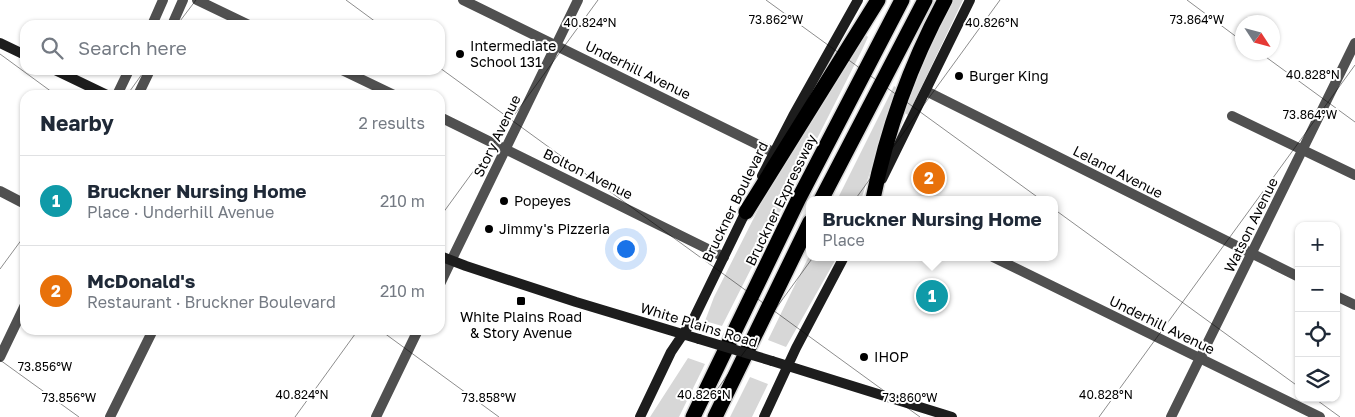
<!DOCTYPE html>
<html lang="en">
<head>
<meta charset="utf-8">
<style>
	:root { --surface:#fff; --page:#f6f6f7; --text:#1f2937; --muted:#747a83; --line:#e0e1e3; --accent:#ea580c }
	body { margin:0; font-family:"Golos Text",sans-serif; background:var(--page); color:var(--text) }
	.controls { position:absolute; right:15px; bottom:15px; display:grid; overflow:hidden; border-radius:10px; box-shadow:0 1px 4px #0004 }
	.controls button { width:45px; height:45px; display:grid; place-items:center; padding:0; border:0; border-bottom:1px solid var(--line); background:var(--surface); color:var(--text); font:25px sans-serif }
	.compass { position:absolute; left:1235px; top:15px; width:45px; height:45px; border-radius:50%; background:var(--surface); box-shadow:0 1px 4px #0004; rotate:126deg }
	.you { position:absolute; left:625px; top:248px; width:18px; height:18px; margin:-12px; border:4px solid #fff; border-radius:50%; background:#1a73e8; box-shadow:0 0 0 8px #1a73e833 }
	.badge { display:grid; place-items:center; width:32px; height:32px; border-radius:50%; background:var(--accent); color:#fff; font-size:16px; font-weight:700 }
	.pin { position:absolute; translate:-50% -50%; border:2px solid #fff; box-shadow:0 1px 5px #0006 }
	.popup { position:absolute; left:806px; top:196px; width:252px; height:65px; box-sizing:border-box; display:grid; place-content:center; border-radius:10px; background:var(--surface); filter:drop-shadow(0 1px 4px #0005); font-size:16px; white-space:nowrap; color:var(--muted) }
	.popup b { font-size:19px; color:var(--text) }
	.popup::after { content:''; position:absolute; left:50%; top:100%; margin-left:-10px; border:10px solid transparent; border-top-color:var(--surface) }
	.list { margin:0; padding:0; list-style:none }
	h2 { display:flex; justify-content:space-between; align-items:center; height:65px; margin:0; padding:0 20px; font-size:21px }
	h2 small { font-size:16px; font-weight:400; color:var(--muted) }
	.list li { display:grid; grid-template-columns:32px 1fr auto; gap:15px; align-items:center; box-sizing:border-box; height:90px; padding:0 20px; border-top:1px solid var(--line) }
	.list b { display:block; font-size:19px; white-space:nowrap }
	.list p { margin:0; font-size:16px; white-space:nowrap; color:var(--muted) }
	.list em { font-size:16px; font-style:normal; color:var(--muted) }
	.icon { flex:none; width:28px; height:28px; fill:none; stroke:currentColor; stroke-width:2; stroke-linecap:round; stroke-linejoin:round }
	.map { position:relative; flex:none; width:1355px; height:417px; overflow:hidden }
	.search { position:absolute; background:var(--surface); box-shadow:0 1px 4px #0004; left:20px; top:20px; width:425px; height:55px; display:flex; align-items:center; gap:12px; box-sizing:border-box; padding:0 18px; border-radius:15px; color:var(--muted); font-size:19px }
	.panel { position:absolute; background:var(--surface); box-shadow:0 1px 4px #0004; left:20px; top:90px; width:425px; height:245px; border-radius:15px }
	.map>svg:first-child { display:block }
</style>
</head>
<body>
<div class="map">
<svg width="1355" height="417" viewBox="0 0 1355 417">
	<rect width="100%" height="100%" fill="#fff"/>
	<path fill="#d7d7d7" d="M949,0H963L908,115L903,112L922,51Z
		M865,34L868,37L862,50L722,326L705,321L714,297L783,160Z
		M894,86L897,88L861,200H837Z
		M809,256L837,257L786,347L768,340Z
		M688,358L705,364L679,417H650Z
		M750,377L768,384L752,417H730Z"/>
	<g fill="none" stroke-linecap="round" stroke-linejoin="round">
		<g stroke="#dbdbdb" stroke-width="18">
			<path id="motorway" d="M873,199C887,129 911,63 945,0
				M821,200L925,0
				M746,212L878,0
				M693,417L799,198L902,0
				M715,417L810,222"/>
		</g>
		<path stroke="#505050" stroke-width="10" d="M197,0L249,25
			M463,0L773,152
			M342,70L394,95
			M926,91L1299,277
			M1232,116L1355,175
			M440,117L724,257
			M0,191L25,204
			M993,257L1320,417
			M440,284L451,261
			M1336,296L1355,305
			M110,417L153,330
			M376,417L418,330"/>
		<path stroke="#505050" stroke-width="10" d="M152,25L163,0
			M172,25L183,0
			M117,95L129,70
			M138,95L150,70
			M451,261L578,0
			M0,357L25,305
			M1171,417L1355,43"/>
		<path stroke="#1d1d1d" stroke-width="10" d="M0,43L25,55
			M55,70L107,95
			M762,176L793,116L858,0
			M882,179L970,0
			M440,256L466,266L576,302L699,339
			M772,361L952,417
			M640,417L671,352L694,318L748,207
			M764,417L796,348L844,257"/>
		<use href="#motorway" stroke="#000" stroke-width="15"/>
		<path stroke="#1d1d1d" stroke-width="10" d="M699,339L772,361"/>
	</g>
	<path fill="none" stroke="#000" stroke-width="1" stroke-opacity="0.45" d="M346,0L380,25M766,0L1299,387M1187,0L1242,41M177,25L196,0M1259,52L1355,122M0,54L56,95M440,68L920,417M127,95L145,70M440,217L598,0M0,269L25,235M380,330L499,417M0,360L79,417M1314,398L1340,417M295,417L358,330M697,417L1000,0M1099,417L1355,65"/>
	<g fill="#000" stroke="#fff" stroke-width="2">
		<circle cx="460" cy="54" r="5"/>
		<circle cx="959" cy="76" r="5"/>
		<circle cx="504" cy="201" r="5"/>
		<circle cx="489" cy="229" r="5"/>
		<rect x="516" y="296" width="10" height="10" rx="2.5"/>
		<circle cx="864" cy="357" r="5"/>
	</g>
	<g text-anchor="middle" stroke-width="4" stroke-linejoin="round" paint-order="stroke">
		<g font-size="14" fill="#000" stroke="#fff" text-anchor="start">
			<text x="470" y="51">Intermediate<tspan x="470" dy="16">School 131</tspan></text>
			<text x="969" y="81">Burger King</text>
			<text x="514" y="206">Popeyes</text>
			<text x="499" y="234">Jimmy's Pizzeria</text>
			<text x="521" y="322" text-anchor="middle">White Plains Road<tspan x="521" dy="16">&amp; Story Avenue</tspan></text>
			<text x="874" y="362">IHOP</text>
		</g>
		<g font-size="14" fill="#000" stroke="#fff">
			<text transform="translate(638 70) rotate(26)" y="5">Underhill Avenue</text>
			<text transform="translate(497 136) rotate(-64)" y="5">Story Avenue</text>
			<text transform="translate(1118 172) rotate(27)" y="5">Leland Avenue</text>
			<text transform="translate(588 174) rotate(26)" y="5">Bolton Avenue</text>
			<text transform="translate(781 200) rotate(-64)" y="5">Bruckner Expressway</text>
			<text transform="translate(735 202) rotate(-64)" y="5">Bruckner Boulevard</text>
			<text transform="translate(1251 225) rotate(-64)" y="5">Watson Avenue</text>
			<text transform="translate(699 325) rotate(17)" y="5">White Plains Road</text>
			<text transform="translate(1162 325) rotate(26)" y="5">Underhill Avenue</text>
		</g>
	</g>
	<g font-size="12" text-anchor="middle" fill="#000" stroke="#fff" stroke-width="4" stroke-linejoin="round" paint-order="stroke">
		<text x="776" y="24">73.862°W</text>
		<text x="1197" y="24">73.864°W</text>
		<text x="590" y="27">40.824°N</text>
		<text x="992" y="27">40.826°N</text>
		<text x="1313" y="79">40.828°N</text>
		<text x="1310" y="119">73.864°W</text>
		<text x="45" y="371">73.856°W</text>
		<text x="302" y="399">40.824°N</text>
		<text x="704" y="399">40.826°N</text>
		<text x="1106" y="399">40.828°N</text>
		<text x="69" y="402">73.856°W</text>
		<text x="489" y="402">73.858°W</text>
		<text x="910" y="402">73.860°W</text>
	</g>
</svg>
<div class="controls">
<button>+</button>
<button>−</button>
<button><svg class="icon" aria-label="locate" viewBox="0 0 24 24"><circle cx="12" cy="12" r="6"/><path d="M12 2v4M12 18v4M2 12h4M18 12h4"/></svg></button>
<button><svg class="icon" aria-label="layers" viewBox="0 0 24 24"><path d="M12 4l9 5-9 5-9-5zM3 14l9 5 9-5"/></svg></button>
</div>
<svg class="compass" viewBox="-18 -18 36 36"><path d="M0-13l5 13h-10z" fill="#e53935"/><path d="M0 13l5-13h-10z" fill="#747a83"/></svg>
<div class="you"></div>
<div class="pin badge" style="left:932px;top:296px;background:#0f9aa8">1</div>
<div class="popup"><b>Bruckner Nursing Home</b>Place</div>
<div class="pin badge" style="left:929px;top:178px;background:#e8710a">2</div>
<div class="search"><svg class="icon" aria-label="search" viewBox="0 0 24 24"><circle cx="10" cy="10" r="6"/><path d="M15 15l6 6"/></svg>Search here</div>
<section class="panel">
<h2>Nearby<small>2 results</small></h2>
<ul class="list">
<li><span class="badge" style="background:#0f9aa8">1</span><div><b>Bruckner Nursing Home</b><p>Place · Underhill Avenue</p></div><em>210 m</em></li>
<li><span class="badge" style="background:#e8710a">2</span><div><b>McDonald's</b><p>Restaurant · Bruckner Boulevard</p></div><em>210 m</em></li>
</ul>
</section>
</div>
</body>
</html>
